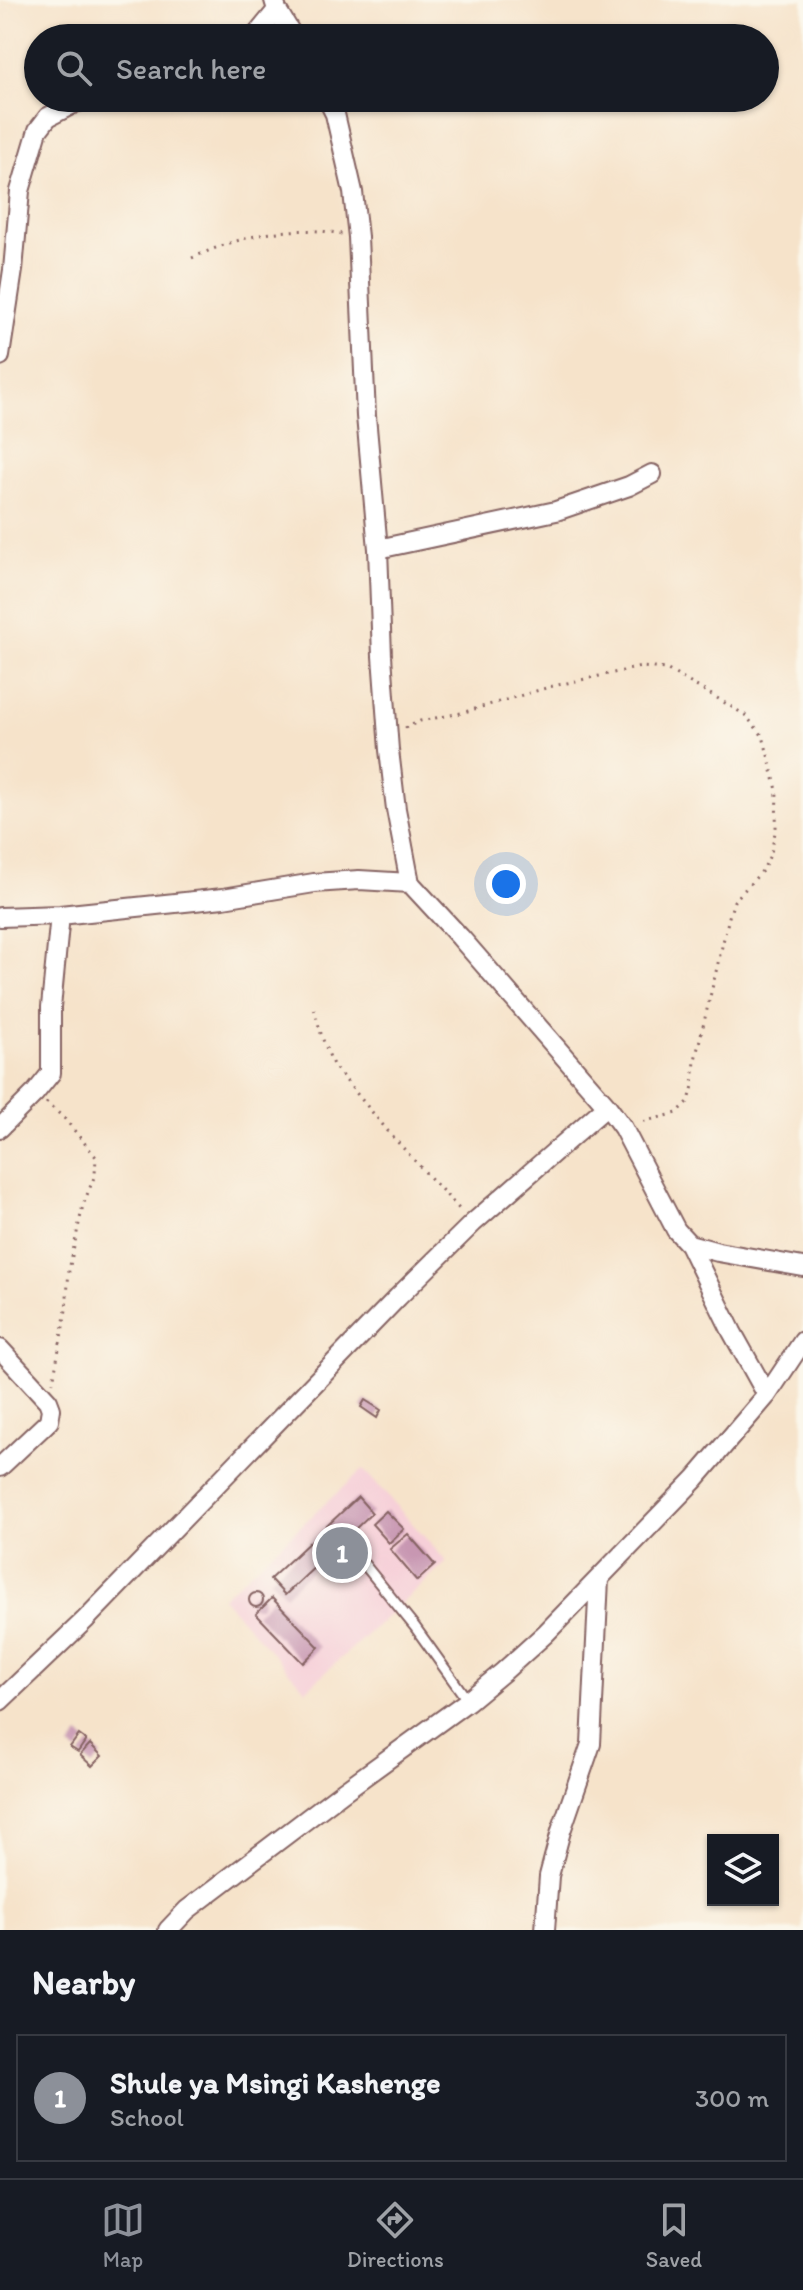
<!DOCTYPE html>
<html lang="en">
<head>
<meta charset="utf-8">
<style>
	:root { --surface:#171b24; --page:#242831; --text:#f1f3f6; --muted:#9ea1a6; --line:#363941; --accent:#8c9099 }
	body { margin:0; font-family:Itim,sans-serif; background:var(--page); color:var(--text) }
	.controls { position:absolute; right:24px; bottom:24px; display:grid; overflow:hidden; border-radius:0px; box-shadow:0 2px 6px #0004 }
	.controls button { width:72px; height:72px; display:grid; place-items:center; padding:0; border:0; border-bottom:2px solid var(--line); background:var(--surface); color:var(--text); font:40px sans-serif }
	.you { position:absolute; left:506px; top:884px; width:28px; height:28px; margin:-20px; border:6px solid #fff; border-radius:50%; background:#1a73e8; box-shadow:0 0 0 12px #1a73e833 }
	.badge { display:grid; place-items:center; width:52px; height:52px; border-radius:50%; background:var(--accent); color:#fff; font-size:26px; font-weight:700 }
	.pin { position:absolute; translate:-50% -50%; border:4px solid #fff; box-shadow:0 2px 8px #0006 }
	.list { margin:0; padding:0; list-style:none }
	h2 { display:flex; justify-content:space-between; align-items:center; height:104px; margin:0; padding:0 32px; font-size:34px }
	h2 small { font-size:26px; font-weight:400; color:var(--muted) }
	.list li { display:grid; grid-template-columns:52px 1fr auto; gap:24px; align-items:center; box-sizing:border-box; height:128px; margin:0 16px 16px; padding:0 16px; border:2px solid var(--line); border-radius:0px }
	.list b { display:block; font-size:30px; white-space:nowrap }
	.list p { margin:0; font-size:26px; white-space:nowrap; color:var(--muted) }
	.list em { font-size:26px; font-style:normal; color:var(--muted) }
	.icon { flex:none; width:44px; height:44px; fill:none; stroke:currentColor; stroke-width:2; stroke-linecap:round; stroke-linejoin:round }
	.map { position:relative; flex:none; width:803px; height:1930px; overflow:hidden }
	.search { position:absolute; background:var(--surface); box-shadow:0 2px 6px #0004; left:24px; right:24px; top:24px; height:88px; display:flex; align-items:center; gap:20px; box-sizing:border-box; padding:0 28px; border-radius:44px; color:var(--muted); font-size:30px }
	.sheet { height:248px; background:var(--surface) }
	nav { display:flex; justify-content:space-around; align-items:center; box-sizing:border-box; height:112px; border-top:2px solid var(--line); background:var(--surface); font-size:22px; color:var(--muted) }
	nav a { display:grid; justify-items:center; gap:4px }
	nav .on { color:var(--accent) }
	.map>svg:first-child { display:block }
</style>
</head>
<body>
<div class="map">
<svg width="803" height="1930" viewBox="0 0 803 1930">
	<rect width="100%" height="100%" fill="#fbf7ec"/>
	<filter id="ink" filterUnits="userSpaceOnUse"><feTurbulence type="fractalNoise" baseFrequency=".0125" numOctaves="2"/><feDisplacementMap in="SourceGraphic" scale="16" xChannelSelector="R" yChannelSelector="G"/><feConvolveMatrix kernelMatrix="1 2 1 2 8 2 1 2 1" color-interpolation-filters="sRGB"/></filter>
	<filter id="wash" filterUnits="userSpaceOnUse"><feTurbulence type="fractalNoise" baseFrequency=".006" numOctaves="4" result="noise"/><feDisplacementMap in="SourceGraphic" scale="32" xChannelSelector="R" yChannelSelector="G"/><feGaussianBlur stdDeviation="1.8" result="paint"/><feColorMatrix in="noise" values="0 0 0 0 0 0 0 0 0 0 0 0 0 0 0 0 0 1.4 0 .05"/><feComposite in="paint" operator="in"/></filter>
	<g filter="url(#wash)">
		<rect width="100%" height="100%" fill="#f6e3ca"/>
		<path fill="#f6cfd8" d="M363,1469L447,1562L306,1690L222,1598Z"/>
		<g id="blocks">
			<path fill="#c897b2" d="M365,1400L381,1410L377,1418L361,1407Z
				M358,1497L372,1513L285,1595L270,1579Z
				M386,1511L404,1529L389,1543L372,1524Z
				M408,1534L435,1565L417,1581L390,1549Z
				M249 1600a7 7 0 1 1 14 0a7 7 0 1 1-14 0Z
				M272,1598L319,1647L303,1663L256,1614Z
				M79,1735L86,1740L78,1752L70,1747Z
				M90,1744L102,1756L92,1766L80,1755Z"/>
		</g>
	</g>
	<g filter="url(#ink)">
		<use href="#blocks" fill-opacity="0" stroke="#866463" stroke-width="2"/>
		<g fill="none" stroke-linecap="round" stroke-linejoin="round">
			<g stroke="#866463" stroke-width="13">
				<path id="service" d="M364,1564L415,1627L468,1701"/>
			</g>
			<g stroke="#866463" stroke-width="22">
				<path id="minor" d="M274,0L277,10L294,38
					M254,38L277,10
					M327,98L335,114L353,192L358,237L366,416L378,549L382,656L389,750L396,809L410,883L460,937L607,1106L623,1128L676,1230L689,1244L718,1252L803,1267
					M0,356L13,270L20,191L38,130L48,117L75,103L92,98
					M378,549L556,511L629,486L652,474
					M0,917L60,915L223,898L314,883L359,880L410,883
					M0,1128L35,1093L51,1073V1007L60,915
					M689,1244L732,1332L767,1395
					M0,1349L48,1401L51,1409L49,1421L0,1467
					M0,1701L85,1620L398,1297L473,1223L607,1106
					M168,1930L187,1910L344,1791L468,1701L503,1672L545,1634L695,1479L767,1395L803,1341
					M545,1930L549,1876L561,1831L591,1744L599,1579"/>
			</g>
			<path stroke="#866463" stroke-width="3" stroke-dasharray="2 6" stroke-linecap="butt" d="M192,258C240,236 289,224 342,234
				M405,728L420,721L461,713L553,686L641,667L666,669L717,698L745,715L763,736L777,790L776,827L771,853L763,870L734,901L729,917L695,1060L693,1086L689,1101L677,1113L638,1123
				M314,1009L322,1037L333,1065L392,1136L462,1212
				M46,1102L64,1118L96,1157L95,1175L83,1205L69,1270L66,1310L53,1382"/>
			<use href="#service" stroke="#fff" stroke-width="9"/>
			<use href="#minor" stroke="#fff" stroke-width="18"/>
		</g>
	</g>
</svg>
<div class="controls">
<button><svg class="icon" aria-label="layers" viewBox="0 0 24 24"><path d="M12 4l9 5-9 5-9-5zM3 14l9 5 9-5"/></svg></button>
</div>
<div class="you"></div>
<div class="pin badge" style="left:342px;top:1553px">1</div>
<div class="search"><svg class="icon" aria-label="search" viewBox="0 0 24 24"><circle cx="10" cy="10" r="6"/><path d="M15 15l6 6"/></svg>Search here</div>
</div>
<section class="sheet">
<h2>Nearby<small></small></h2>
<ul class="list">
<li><span class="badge">1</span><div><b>Shule ya Msingi Kashenge</b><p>School</p></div><em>300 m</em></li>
</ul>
</section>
<nav>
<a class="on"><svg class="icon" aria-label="map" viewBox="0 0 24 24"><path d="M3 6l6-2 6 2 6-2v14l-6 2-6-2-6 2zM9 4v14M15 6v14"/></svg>Map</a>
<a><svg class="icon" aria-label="directions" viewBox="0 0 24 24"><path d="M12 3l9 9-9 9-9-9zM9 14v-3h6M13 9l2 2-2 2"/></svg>Directions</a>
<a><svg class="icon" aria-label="saved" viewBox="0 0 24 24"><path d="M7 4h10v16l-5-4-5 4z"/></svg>Saved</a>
</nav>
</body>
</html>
